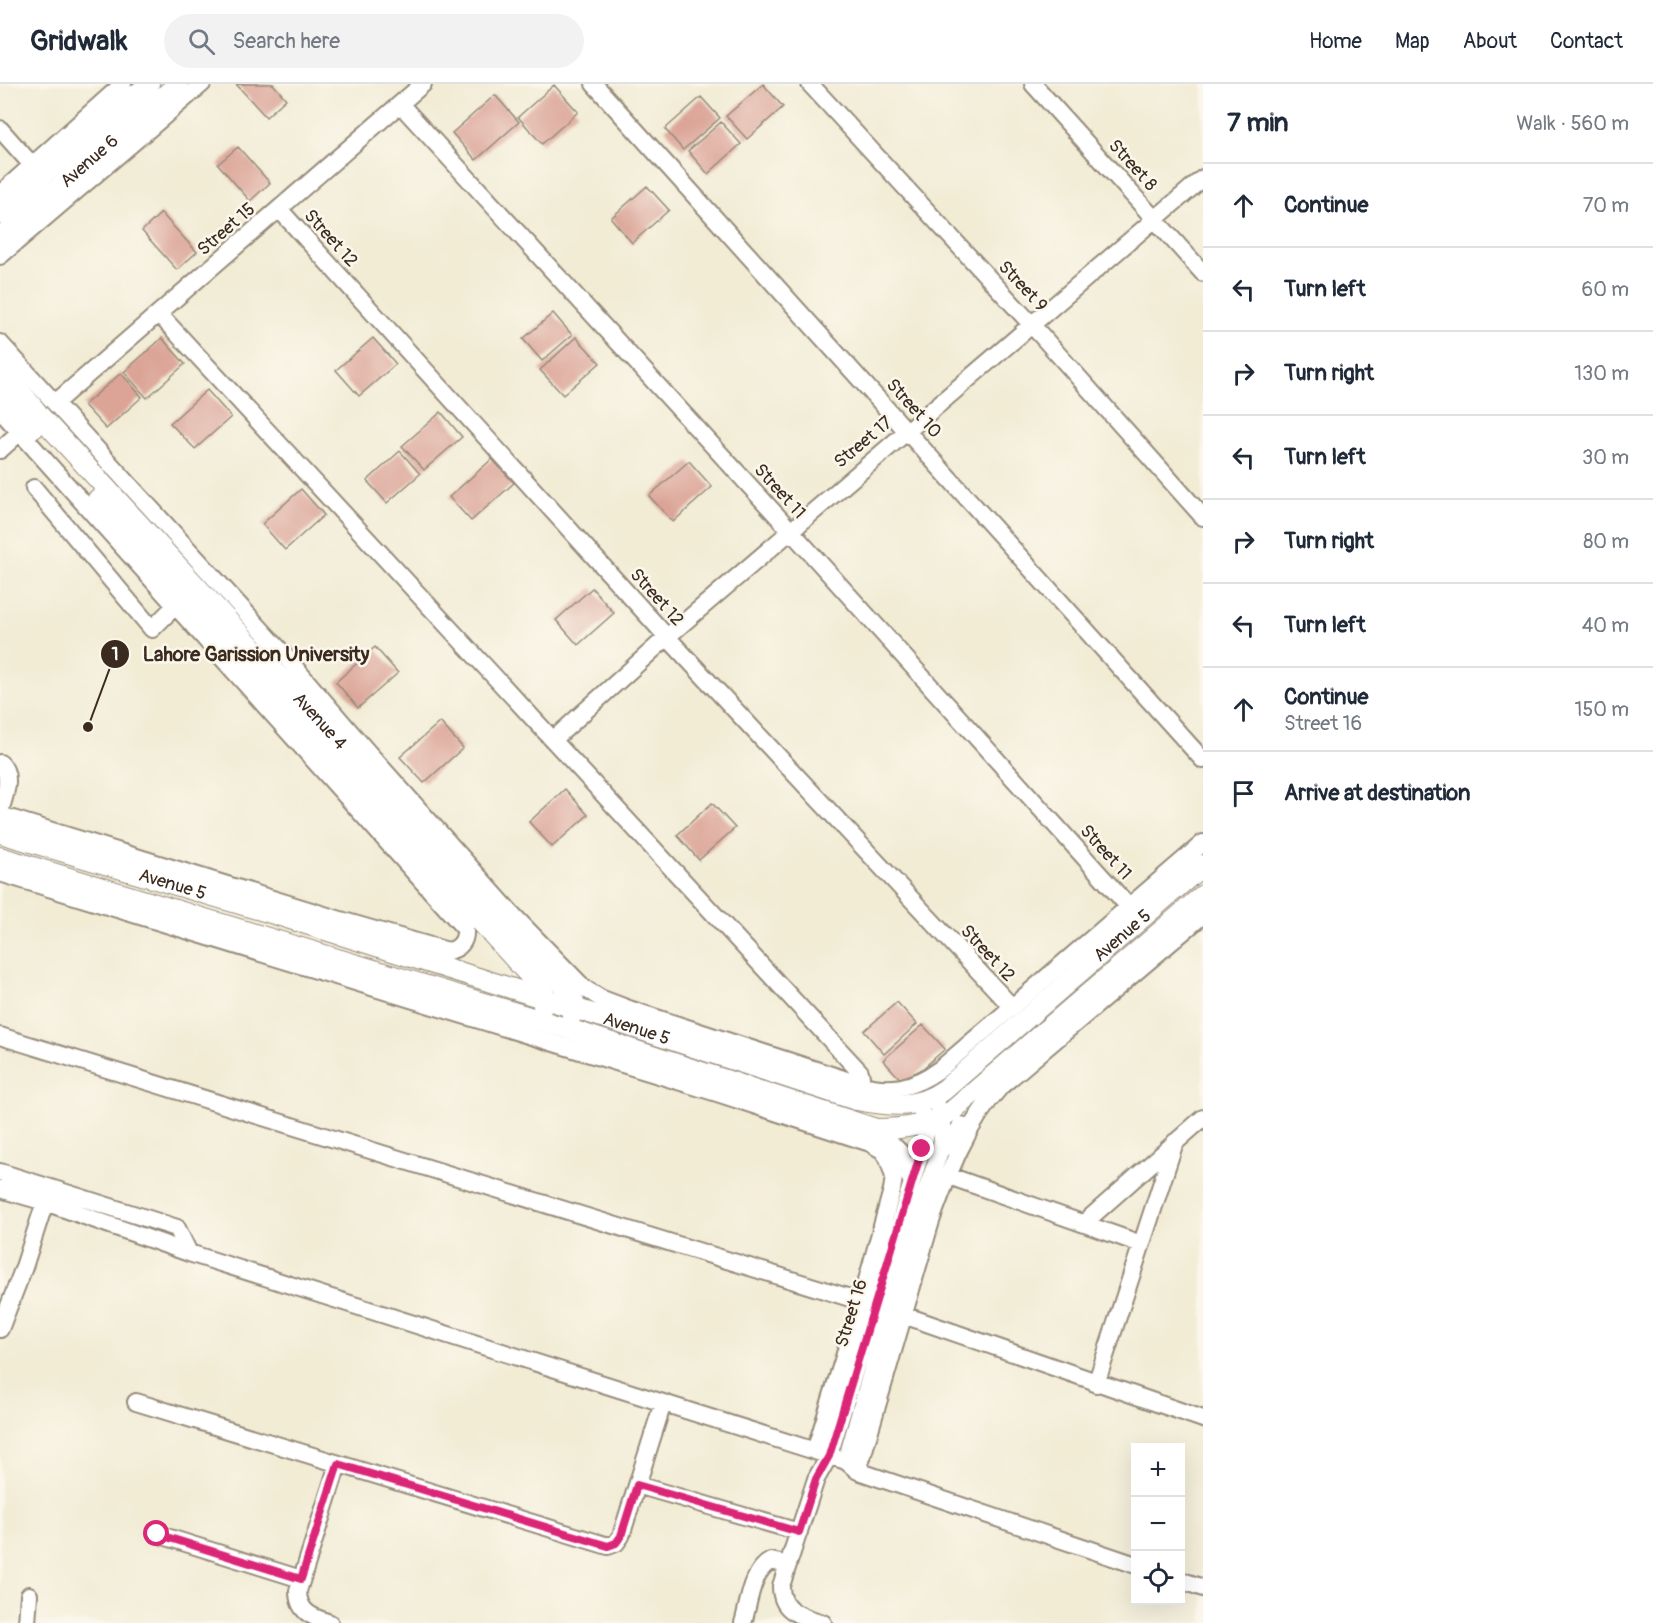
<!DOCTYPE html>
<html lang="en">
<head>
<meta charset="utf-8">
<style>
	:root { --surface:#fff; --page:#f2f2f3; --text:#1f2937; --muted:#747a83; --line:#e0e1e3 }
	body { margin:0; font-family:Pangolin,sans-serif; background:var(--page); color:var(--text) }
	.controls { position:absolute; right:18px; bottom:18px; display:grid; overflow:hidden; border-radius:0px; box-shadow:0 6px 24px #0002 }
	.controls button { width:54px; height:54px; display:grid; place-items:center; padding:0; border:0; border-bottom:2px solid var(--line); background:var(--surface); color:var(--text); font:30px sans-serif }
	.stop { position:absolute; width:18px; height:18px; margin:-14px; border:4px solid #db2777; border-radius:50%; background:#fff }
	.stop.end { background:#db2777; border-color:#fff; box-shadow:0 2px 6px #0008 }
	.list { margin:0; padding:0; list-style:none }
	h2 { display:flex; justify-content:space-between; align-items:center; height:78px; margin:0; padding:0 24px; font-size:26px }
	h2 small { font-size:20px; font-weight:400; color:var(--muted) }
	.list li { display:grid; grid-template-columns:39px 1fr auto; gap:18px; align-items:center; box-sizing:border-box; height:84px; padding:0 24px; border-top:2px solid var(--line) }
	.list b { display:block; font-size:22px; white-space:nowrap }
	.list p { margin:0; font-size:20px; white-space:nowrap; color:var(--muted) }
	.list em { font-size:20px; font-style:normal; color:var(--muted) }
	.icon { flex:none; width:33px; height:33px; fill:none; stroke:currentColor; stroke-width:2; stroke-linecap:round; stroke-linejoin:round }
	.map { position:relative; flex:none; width:1203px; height:1539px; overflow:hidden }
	header { display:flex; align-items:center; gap:36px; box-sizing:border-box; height:84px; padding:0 30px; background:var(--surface); border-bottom:2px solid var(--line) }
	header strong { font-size:28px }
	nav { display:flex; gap:33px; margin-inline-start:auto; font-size:21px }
	.search { width:420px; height:54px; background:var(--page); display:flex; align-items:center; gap:15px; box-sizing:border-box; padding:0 21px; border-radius:33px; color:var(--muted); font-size:22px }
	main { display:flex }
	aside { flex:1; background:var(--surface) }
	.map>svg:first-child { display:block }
</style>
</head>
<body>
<header>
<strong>Gridwalk</strong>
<div class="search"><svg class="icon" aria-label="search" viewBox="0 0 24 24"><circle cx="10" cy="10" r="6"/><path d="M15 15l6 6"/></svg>Search here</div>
<nav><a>Home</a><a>Map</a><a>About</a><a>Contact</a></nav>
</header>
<main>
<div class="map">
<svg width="1203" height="1539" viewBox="0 0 1203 1539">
	<rect width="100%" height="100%" fill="#fbf7ec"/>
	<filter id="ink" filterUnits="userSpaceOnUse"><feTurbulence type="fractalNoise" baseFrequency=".0167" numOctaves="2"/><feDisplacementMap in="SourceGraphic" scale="12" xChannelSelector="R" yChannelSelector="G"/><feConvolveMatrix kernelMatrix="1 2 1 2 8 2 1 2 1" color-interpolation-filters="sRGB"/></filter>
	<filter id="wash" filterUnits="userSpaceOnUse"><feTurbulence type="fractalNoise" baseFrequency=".008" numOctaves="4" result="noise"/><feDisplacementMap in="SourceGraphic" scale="24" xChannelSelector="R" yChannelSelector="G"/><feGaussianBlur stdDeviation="1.35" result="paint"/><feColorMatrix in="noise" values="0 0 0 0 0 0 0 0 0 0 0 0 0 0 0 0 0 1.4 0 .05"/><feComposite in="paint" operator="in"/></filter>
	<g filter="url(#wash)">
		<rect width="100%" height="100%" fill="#f2ecd5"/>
		<g id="blocks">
			<path fill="#dba497" d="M236,0H273L286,15L266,33Z
				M763,0L783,23L747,55L726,32Z
				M554,1L578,28L542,60L518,33Z
				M495,11L519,38L476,76L452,49Z
				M701,13L720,34L683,66L665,45Z
				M721,38L741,60L708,90L688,67Z
				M238,63L270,99L250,117L218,80Z
				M647,102L669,126L632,159L611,134Z
				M161,129L197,168L177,186L142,147Z
				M553,229L572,251L542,277L523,255Z
				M576,253L600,279L563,311L540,286Z
				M162,254L185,280L147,314L124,288Z
				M373,254L396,280L359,312L336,286Z
				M121,289L142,313L106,345L84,321Z
				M207,306L231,333L195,365L170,339Z
				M441,328L462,353L424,386L402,362Z
				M400,367L420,390L387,419L367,397Z
				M492,375L514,399L471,437L449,413Z
				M689,377L712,403L673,438L649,412Z
				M301,405L324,431L285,466L262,440Z
				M592,504L614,529L578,561L556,536Z
				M375,563L398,589L358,624L336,598Z
				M440,638L463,664L424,699L400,673Z
				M565,705L588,731L552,763L529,738Z
				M712,719L735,744L699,776L677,751Z
				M897,918L917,940L884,970L864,947Z
				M923,941L945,965L905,1000L883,976Z"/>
		</g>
	</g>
	<g filter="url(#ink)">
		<use href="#blocks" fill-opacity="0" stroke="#968b7a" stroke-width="1.5"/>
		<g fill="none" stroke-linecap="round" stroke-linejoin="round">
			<g stroke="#968b7a" stroke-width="20">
				<path id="minor" d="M594,0L1203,676
					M810,0L1031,240L1203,433
					M1033,0L1203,189
					M400,20L790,446L1129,823
					M0,45L32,81
					M0,110L123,0
					M279,125L667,553L1012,923
					M0,172L202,0
					M159,230L860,988L861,993L859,1000C891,1009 913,1004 940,985L1203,759
					M0,259L279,565L365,665L512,830L584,904L600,914L629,925L859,1000
					M55,319L423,0
					M0,326L465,845C466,857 460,865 448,867L344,837L0,731
					M0,366L20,348
					M34,404L152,545L175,522
					M553,656L667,553L1203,94
					M0,679C13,691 5,711 0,727
					M0,789L717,1009L870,1059L882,1066L888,1074L894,1093L892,1106L861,1218L815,1367
					M0,952L889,1226L1203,1335
					M934,1013C942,1035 945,1044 940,1067
					M876,1045L900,1068L911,1097
					M0,1088L177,1144L189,1169
					M949,1092L1141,1160
					M0,1105L45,1118L189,1169L815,1367L846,1377L858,1387L1136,1481
					M1084,1139L1203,1034
					M0,1245L24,1183L45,1118
					M1096,1300L1175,1058
					M136,1318L608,1462L616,1459L621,1452L663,1319
					M846,1377L909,1156L940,1067L953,1056L961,1041
					M858,1387L931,1137C948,1090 966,1040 1001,1002L1203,831
					M637,1401L799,1448
					M157,1450L301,1495
					M1180,1496L1203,1504
					M27,1539L29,1511
					M330,1539C312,1533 298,1528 298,1507L338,1380
					M743,1539C749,1520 751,1487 771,1477L788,1481
					M823,1539C802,1532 781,1529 781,1502L816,1395L829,1372L922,1065L927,1046L919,1019"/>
			</g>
			<g stroke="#968b7a" stroke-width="22">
				<g id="major">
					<path d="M0,130L44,90L149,0"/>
					<path id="s1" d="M0,154L178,0"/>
					<path id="s2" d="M0,282L40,332L568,907L574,918L572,931"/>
					<path d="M0,306L34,344"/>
					<path d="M98,415L539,902L545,911L543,922"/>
					<path id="s3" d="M0,749L274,830L574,924L856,1016C889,1022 916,1026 944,1006L1203,781"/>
					<path d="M0,773L569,945L876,1045C903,1045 928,1042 952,1027L1203,811"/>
				</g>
			</g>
			<use href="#minor" stroke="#fff" stroke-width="16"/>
			<use href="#major" stroke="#fff" stroke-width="20"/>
		</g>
	</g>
	<g fill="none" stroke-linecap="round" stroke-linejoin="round" filter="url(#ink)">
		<path stroke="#db2777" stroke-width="8" d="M157,1450L301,1495L338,1380L608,1462L616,1459L621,1452L637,1401L799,1448L816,1395L829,1372L922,1065"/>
	</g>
	<g text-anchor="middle" stroke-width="5" stroke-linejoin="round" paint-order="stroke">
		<g font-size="18" fill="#3b2a1e" stroke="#fbf7ec">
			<text dy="6" stroke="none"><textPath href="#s1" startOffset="118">Avenue 6</textPath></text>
			<text transform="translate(1133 81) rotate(48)" y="6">Street 8</text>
			<text transform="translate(226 145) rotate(-41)" y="6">Street 15</text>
			<text transform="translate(331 154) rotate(48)" y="6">Street 12</text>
			<text transform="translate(1023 202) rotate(47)" y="6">Street 9</text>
			<text transform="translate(914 324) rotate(48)" y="6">Street 10</text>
			<text transform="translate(863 358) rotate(-40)" y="6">Street 17</text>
			<text transform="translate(780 407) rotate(48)" y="6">Street 11</text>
			<text transform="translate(657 513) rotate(48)" y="6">Street 12</text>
			<text dy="6" stroke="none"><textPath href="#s2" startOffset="478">Avenue 4</textPath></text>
			<text transform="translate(1106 768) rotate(48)" y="6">Street 11</text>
			<text dy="6" stroke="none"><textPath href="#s3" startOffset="180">Avenue 5</textPath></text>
			<text dy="6" stroke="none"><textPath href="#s3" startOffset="1224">Avenue 5</textPath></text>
			<text transform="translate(988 869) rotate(47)" y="6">Street 12</text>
			<text dy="6" stroke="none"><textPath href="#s3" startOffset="666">Avenue 5</textPath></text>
			<text transform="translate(851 1229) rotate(-73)" y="6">Street 16</text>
		</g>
	</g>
	<path fill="none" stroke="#3b2a1e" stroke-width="2" d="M88 643L115 570"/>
	<g fill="#3b2a1e" stroke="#fbf7ec" stroke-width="2">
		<circle cx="88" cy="643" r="6"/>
		<circle cx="115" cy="570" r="15"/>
	</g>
	<g font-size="18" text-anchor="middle" font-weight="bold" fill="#fff">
		<text x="115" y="576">1</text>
	</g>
	<g font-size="20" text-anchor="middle" font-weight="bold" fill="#3b2a1e" stroke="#fbf7ec" stroke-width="5" stroke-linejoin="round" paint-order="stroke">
		<text x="256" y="577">Lahore Garission University</text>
	</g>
</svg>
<div class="controls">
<button>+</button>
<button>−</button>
<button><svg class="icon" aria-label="locate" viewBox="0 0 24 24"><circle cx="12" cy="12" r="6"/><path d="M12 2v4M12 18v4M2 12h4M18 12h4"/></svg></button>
</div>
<div class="stop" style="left:157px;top:1450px"></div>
<div class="stop end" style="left:922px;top:1065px"></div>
</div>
<aside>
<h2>7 min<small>Walk · 560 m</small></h2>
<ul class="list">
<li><svg class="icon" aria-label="ahead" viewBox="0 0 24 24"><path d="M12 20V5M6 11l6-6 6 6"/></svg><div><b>Continue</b></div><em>70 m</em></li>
<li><svg class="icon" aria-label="left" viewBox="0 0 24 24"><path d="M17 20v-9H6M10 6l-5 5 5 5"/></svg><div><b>Turn left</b></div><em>60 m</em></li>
<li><svg class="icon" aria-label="right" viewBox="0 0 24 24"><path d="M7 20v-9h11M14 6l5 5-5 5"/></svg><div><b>Turn right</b></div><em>130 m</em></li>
<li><svg class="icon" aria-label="left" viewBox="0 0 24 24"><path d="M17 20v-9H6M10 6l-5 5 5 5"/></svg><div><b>Turn left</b></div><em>30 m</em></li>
<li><svg class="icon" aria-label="right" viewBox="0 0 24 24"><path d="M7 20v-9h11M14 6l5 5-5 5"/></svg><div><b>Turn right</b></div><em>80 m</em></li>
<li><svg class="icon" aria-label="left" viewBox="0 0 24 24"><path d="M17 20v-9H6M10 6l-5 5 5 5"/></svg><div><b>Turn left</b></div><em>40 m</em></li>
<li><svg class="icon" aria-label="ahead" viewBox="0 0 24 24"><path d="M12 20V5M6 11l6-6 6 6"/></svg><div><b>Continue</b><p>Street 16</p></div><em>150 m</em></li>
<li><svg class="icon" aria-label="arrive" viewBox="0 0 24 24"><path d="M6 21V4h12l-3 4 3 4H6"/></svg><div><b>Arrive at destination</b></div></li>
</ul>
</aside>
</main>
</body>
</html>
